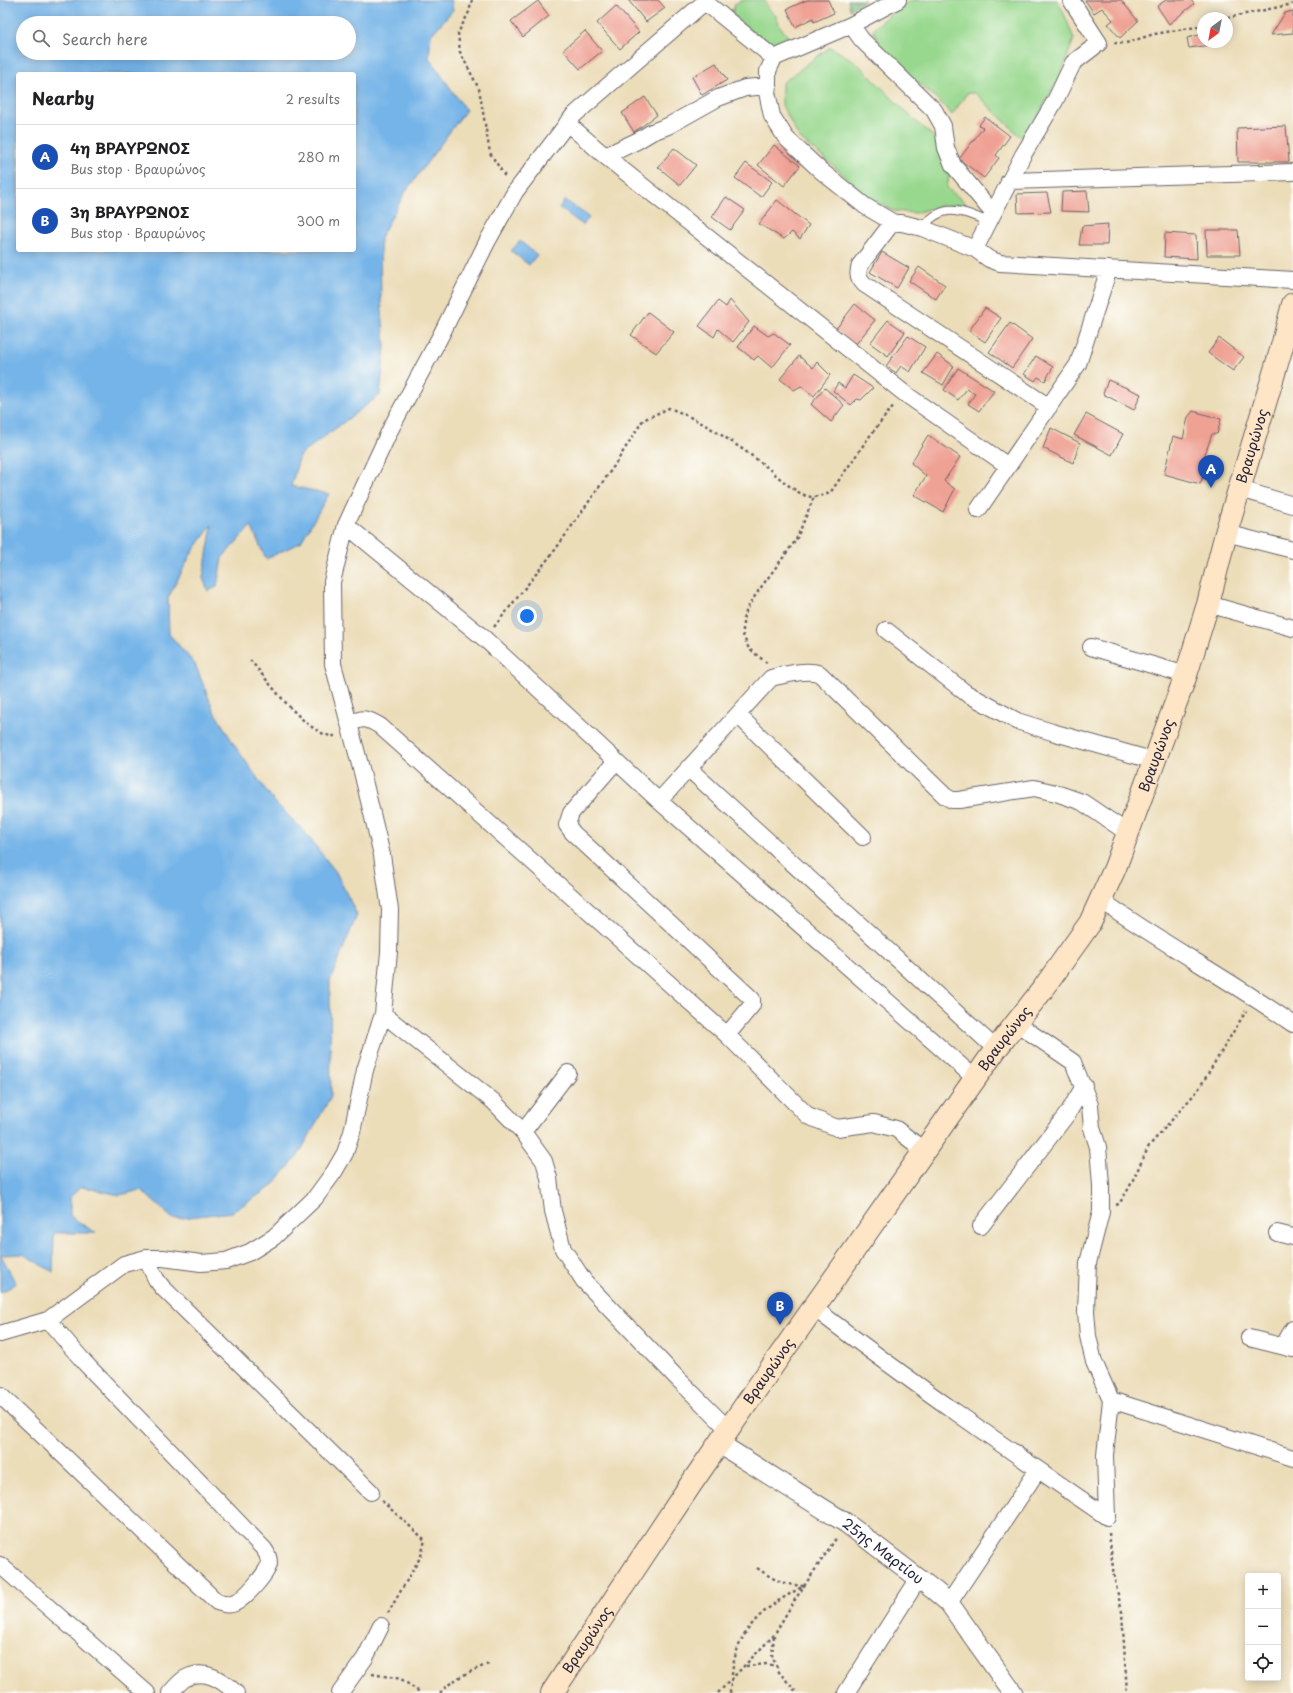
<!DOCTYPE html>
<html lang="en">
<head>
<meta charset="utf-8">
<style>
	:root { --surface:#fff; --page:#f6f6f6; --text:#202124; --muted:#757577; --line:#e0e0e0; --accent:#d1495b }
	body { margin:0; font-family:"Playpen Sans",sans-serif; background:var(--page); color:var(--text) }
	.controls { position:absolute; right:12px; bottom:12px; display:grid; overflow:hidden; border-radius:4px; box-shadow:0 2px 10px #0003 }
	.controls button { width:36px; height:36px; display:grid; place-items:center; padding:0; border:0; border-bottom:1px solid var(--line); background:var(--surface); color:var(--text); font:20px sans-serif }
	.compass { position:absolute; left:1197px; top:12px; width:36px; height:36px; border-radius:50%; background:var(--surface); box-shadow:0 2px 10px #0003; rotate:212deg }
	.you { position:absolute; left:527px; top:616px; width:14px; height:14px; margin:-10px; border:3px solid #fff; border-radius:50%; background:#1a73e8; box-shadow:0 0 0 6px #1a73e833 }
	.badge { display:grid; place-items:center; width:26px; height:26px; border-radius:50%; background:var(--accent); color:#fff; font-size:13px; font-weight:700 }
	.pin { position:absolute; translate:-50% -33px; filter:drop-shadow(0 1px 2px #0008) }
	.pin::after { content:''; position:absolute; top:21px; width:14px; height:12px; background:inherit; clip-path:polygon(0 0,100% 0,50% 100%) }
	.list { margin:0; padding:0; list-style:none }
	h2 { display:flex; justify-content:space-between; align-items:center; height:52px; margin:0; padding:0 16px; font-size:17px }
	h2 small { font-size:13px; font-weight:400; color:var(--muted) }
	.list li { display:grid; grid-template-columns:26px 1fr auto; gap:12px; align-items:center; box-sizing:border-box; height:64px; padding:0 16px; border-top:1px solid var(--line) }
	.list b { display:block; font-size:15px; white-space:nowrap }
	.list p { margin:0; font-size:13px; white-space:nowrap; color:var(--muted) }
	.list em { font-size:13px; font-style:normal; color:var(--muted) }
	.icon { flex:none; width:22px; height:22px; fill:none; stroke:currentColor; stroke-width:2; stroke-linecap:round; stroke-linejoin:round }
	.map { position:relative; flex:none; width:1293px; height:1693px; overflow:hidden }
	.search { position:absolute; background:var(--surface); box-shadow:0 2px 10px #0003; left:16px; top:16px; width:340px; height:44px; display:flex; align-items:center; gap:10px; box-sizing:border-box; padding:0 14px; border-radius:22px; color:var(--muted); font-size:15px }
	.panel { position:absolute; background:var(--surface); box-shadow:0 2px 10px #0003; left:16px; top:72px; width:340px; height:180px; border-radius:4px }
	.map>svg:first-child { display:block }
</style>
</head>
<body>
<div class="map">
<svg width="1293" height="1693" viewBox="0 0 1293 1693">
	<rect width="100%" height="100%" fill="#fdfcf7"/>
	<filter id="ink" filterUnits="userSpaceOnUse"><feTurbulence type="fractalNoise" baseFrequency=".025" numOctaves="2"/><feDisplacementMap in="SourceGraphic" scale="8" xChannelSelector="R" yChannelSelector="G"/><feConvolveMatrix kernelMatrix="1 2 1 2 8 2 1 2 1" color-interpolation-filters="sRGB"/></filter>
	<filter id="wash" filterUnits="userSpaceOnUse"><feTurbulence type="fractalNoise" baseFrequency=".012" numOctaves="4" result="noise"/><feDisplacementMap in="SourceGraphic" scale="16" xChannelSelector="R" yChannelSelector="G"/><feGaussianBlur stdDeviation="0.9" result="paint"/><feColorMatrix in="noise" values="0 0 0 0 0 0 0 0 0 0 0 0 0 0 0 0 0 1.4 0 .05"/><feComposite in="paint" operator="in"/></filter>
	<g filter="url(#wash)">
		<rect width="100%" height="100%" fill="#ecddb9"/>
		<path fill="#98d88e" stroke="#5d7d64" d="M743,0H764L769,9L776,16L780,26L791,41V49L758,38L732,14L735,4Z
			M912,0H1057L1063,11L1074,39L1060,76L1024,140L975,93H967L952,115C932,90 902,74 882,49C878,44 876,35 873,29L893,12Z
			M830,47L856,62L913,119L932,135L950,171L947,188L967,204L939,206L915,213L894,211L865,196L836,168L799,138L782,105V83Z"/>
		<path fill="#7ab879" stroke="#4e6d5a" d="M848,0H865L850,10Z"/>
		<path fill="#75b4e8" stroke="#4c6b92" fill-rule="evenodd" d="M0,0H451L453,10L431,35L429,58L466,110L406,191L380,238L381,299L385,346L380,395L300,455L291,486L329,494L301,542L266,559L251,526L222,558L217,587L208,591L203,578L212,525L191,554L168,598L169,634L195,664L214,711L235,746L273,800L302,829L336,872L357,915L330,981L331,1096L298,1156L271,1187L232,1212L173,1219L141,1190L120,1195L81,1187L70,1197V1216L96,1233H54L53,1272L23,1254L1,1255L16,1284L1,1292L0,1291ZM23,23H349V53H23ZM18,74H354V250H18Z
			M565,200L589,217L583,225L559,208Z
			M520,241L537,255L529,265L511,251Z"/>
		<g id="blocks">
			<path fill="#efa194" d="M630,0H658L665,8L646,22L629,1Z
				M807,0H828L834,13L814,22L813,18L795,27L787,9Z
				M1085,0H1121L1138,21L1120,38L1108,24L1113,20L1102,8L1094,13Z
				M1166,0H1191L1194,4L1169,24L1157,6Z
				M538,1L549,16L523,37L511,21Z
				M616,6L639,32L620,49L597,23Z
				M1293,11V33L1271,35L1285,13Z
				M585,31L602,51L580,69L563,50Z
				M1203,34V42H1211L1212,45L1189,48L1187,38Z
				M716,63L727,80L702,95L692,77Z
				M645,97L657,115L634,132L622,113Z
				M985,117L1010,136L996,155L999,158L984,178L959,159L983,128L979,125Z
				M1286,126L1289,162H1238L1237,128Z
				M774,145L800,166L784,186L758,165Z
				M674,148L696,165L680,185L658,167Z
				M746,163L772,182L761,197L735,178Z
				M1087,191L1089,212L1061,211L1062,192Z
				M1047,193L1051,212L1018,213L1017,194Z
				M726,197L745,210L730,230L712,217Z
				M777,200L809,225L800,239L792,232L784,239L759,224Z
				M1108,224L1107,245H1079L1082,226Z
				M1206,230H1238L1240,255H1207Z
				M1165,233L1196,235L1197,259L1164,257Z
				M882,252L909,268L897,288L870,272Z
				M919,267L945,285L936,299L909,281Z
				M730,300L749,322L733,342L718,329L714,337L699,326L718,301L726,307Z
				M855,304L875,320L856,344L835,330Z
				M985,308L1001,318L985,342L969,331Z
				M648,312L674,332L656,353L631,335Z
				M888,320L905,332L888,356L870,343Z
				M1010,323L1032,339L1012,368L989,352Z
				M754,326L768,336L774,333L790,345L772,368L758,356L754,360L738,347Z
				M908,336L925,347L910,372L901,366L896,373L886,366Z
				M1219,338L1244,357L1233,371L1208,353Z
				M937,354L954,366L943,385L923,373Z
				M799,356L813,368L817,362L830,375L814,396L801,386L794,390L780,379Z
				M1036,356L1053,367L1045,381L1038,377L1035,381L1024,374Z
				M958,368L994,391L979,411L968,404L975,394L967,389L958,400L944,390Z
				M853,375L873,388L861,400L857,399L851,405L833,391L838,383L845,388Z
				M1108,380L1141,394L1134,410L1103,394Z
				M825,388L844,405L831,422L811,404Z
				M1193,411L1221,419L1217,434H1212L1202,463L1208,464L1200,484L1164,474L1173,436L1183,439L1188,417Z
				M1086,414L1123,434L1112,455L1074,435Z
				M1051,428L1080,443L1073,463L1043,448Z
				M928,435L960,457L944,481L955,489L943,512L914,495L926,476L911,463Z"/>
		</g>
	</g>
	<g filter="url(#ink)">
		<use href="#blocks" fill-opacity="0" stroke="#696367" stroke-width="1"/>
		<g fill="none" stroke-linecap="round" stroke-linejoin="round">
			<g stroke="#696367" stroke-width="10">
				<path id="service" d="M922,228C943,201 962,211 989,222"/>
			</g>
			<g stroke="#696367" stroke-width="18">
				<path id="minor" d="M898,0L851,25L862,40L934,110L943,126L946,148L953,165L993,213
					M705,2L774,58
					M768,86L767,92L772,116L786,138L820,170L865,206L894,223H902L922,228L975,249L989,259L1000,263L1293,280
					M567,123L605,156L904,393L1008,466
					M605,156L637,141L652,132L668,126L718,98L745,88L768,86V71L774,58L851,25
					M1009,181L1293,172
					M894,223L889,227L860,265C857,274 858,277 864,284L1049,407
					M975,249L1023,155L1055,101L1073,63L1099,43L1071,0
					M1240,489L1293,505
					M978,510L1078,364L1109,269
					M346,525L485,639L659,801L976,1079
					M1226,533L1293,550
					M1208,604L1293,628
					M886,630L966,693L1017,721L1052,732L1155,761
					M1091,647L1186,675
					M738,715L863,837
					M349,724C363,717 367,718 380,726L727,1035L808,1116L837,1128L874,1123L896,1129L925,1151
					M616,761L571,813L567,825L573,833L752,999V1005L727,1035
					M688,768L996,1049
					M659,801L771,678C784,675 808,668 820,674L945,796L952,800H959L1034,788L1056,793L1082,802L1128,833
					M1101,900C1163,944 1230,980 1293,1024
					M383,1014L493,1101L523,1132L544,1161L549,1178L553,1211L563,1249L584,1281L677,1378L729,1430
					M523,1132L568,1073
					M981,1226L1068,1113L1084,1086
					M1277,1233L1293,1237
					M146,1258L156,1279L162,1287L371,1492
					M814,1308C909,1381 1008,1449 1107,1517L1105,1455L1111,1400L1094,1362L1088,1336L1086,1311L1088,1263L1101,1212V1185L1098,1147L1092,1128L1090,1105L1073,1062L1016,1023
					M0,1334L48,1320L124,1264L146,1258H163L201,1263L226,1261L250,1252L274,1237L315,1198L334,1172L345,1153L352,1132L365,1070L383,1014L389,952L390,910L382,855L362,772L333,664L332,582L346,525L391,428L441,335L487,242L515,192L573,116L707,0
					M1249,1338L1293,1349
					M1283,1346L1293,1329
					M0,1395L217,1602C223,1604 229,1606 235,1603C244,1599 269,1572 269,1563C269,1557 267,1553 264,1549L85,1363L48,1320
					M1111,1400L1293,1458
					M0,1565L147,1693
					M949,1603L1038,1470
					M170,1693C175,1688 180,1681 186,1678C205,1668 222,1680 236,1693
					M340,1693L365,1658L381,1626
					M846,1693L919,1578"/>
			</g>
			<g stroke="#696367" stroke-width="21">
				<g id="tertiary">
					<path id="s1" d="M720,1444L846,1523L935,1591L949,1603L1013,1693"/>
				</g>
			</g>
			<g stroke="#696367" stroke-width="24">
				<g id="secondary">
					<path id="s2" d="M552,1693L691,1484L764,1378L996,1049L1043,989L1090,923L1115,868L1186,675L1208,604L1226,533L1281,350L1293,304"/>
				</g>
			</g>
			<path stroke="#696367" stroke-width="2.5" stroke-dasharray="3 3" stroke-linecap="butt" d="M472,0L469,12L458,33L460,52L479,89L490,153L506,178
				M1227,18L1293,4
				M1114,43H1126L1154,34L1203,26
				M494,627L555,550L614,466L643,420L669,408C702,420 731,441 759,461C774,472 787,487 804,495C813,499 821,496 830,493L869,437L894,405
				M250,660C267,679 308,738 335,736
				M767,663L749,649L743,635V619L749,605L759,590L796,540L814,497
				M1116,1205L1119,1204L1129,1188L1149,1146L1198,1090L1246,1011
				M382,1501L425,1540L421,1556L388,1613
				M1109,1533L1114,1577L1122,1612L1127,1693
				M757,1568C776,1581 781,1584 804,1586
				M774,1636L772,1656L779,1672L797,1693
				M746,1666L767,1664L776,1666
				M372,1674L401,1679L421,1693
				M440,1693C453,1678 473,1670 491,1663
				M718,1693L774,1635L794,1601L837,1537
				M730,1693C732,1678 732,1662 738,1648C750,1617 776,1601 804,1586"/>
			<use href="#service" stroke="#fff" stroke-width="8"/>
			<use href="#minor" stroke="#fff" stroke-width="16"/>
			<use href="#tertiary" stroke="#fff" stroke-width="19"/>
			<use href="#secondary" stroke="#fde5c5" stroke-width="22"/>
		</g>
	</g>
	<g text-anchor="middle" stroke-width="3.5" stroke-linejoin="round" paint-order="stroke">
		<g font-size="14" fill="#22223b" stroke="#fdfcf7">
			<text dy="5" stroke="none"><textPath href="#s2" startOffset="1444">Βραυρώνος</textPath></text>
			<text dy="5" stroke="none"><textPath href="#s2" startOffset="1120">Βραυρώνος</textPath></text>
			<text dy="5" stroke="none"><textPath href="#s2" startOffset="796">Βραυρώνος</textPath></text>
			<text dy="5" stroke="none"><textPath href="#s2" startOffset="388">Βραυρώνος</textPath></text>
			<text dy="5" stroke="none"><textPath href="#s1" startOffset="195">25ης Μαρτίου</textPath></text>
			<text dy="5" stroke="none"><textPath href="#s2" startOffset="64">Βραυρώνος</textPath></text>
		</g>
	</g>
</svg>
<div class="controls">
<button>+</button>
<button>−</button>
<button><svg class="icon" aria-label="locate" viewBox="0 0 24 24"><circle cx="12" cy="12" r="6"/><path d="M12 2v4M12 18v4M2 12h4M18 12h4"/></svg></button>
</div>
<svg class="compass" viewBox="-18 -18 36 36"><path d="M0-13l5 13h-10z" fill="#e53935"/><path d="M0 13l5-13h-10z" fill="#757577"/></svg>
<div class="you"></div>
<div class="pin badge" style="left:1211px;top:488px;background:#1a4fb4">A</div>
<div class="pin badge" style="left:780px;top:1325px;background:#1a4fb4">B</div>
<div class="search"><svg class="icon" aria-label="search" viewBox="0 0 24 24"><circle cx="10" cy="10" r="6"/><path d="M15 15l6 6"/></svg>Search here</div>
<section class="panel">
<h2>Nearby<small>2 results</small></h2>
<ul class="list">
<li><span class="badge" style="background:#1a4fb4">A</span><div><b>4η ΒΡΑΥΡΩΝΟΣ</b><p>Bus stop · Βραυρώνος</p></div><em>280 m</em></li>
<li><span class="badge" style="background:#1a4fb4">B</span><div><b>3η ΒΡΑΥΡΩΝΟΣ</b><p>Bus stop · Βραυρώνος</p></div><em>300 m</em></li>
</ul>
</section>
</div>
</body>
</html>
